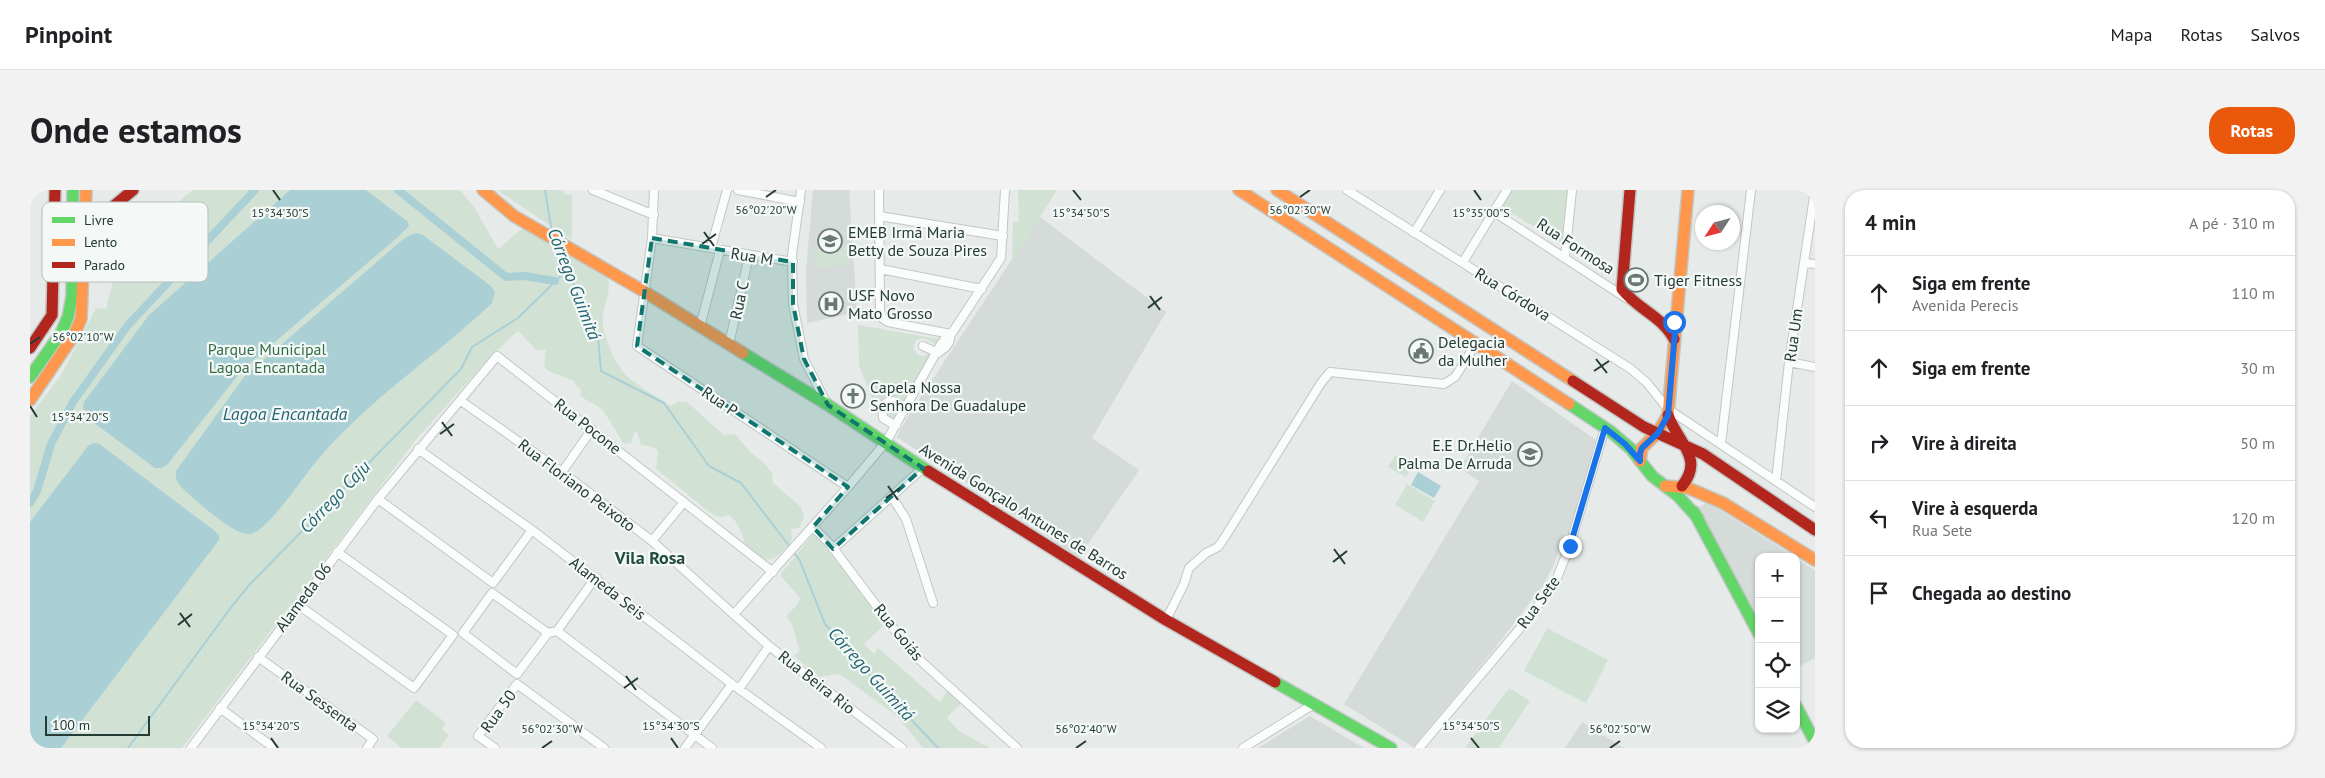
<!DOCTYPE html>
<html lang="pt">
<head>
<meta charset="utf-8">
<style>
	:root { --surface:#fff; --page:#f2f2f2; --text:#202124; --muted:#757577; --line:#e0e0e0; --accent:#ea580c }
	body { margin:0; font-family:"PT Sans",sans-serif; background:var(--page); color:var(--text) }
	.controls { position:absolute; right:15px; bottom:15px; display:grid; overflow:hidden; border-radius:10px; box-shadow:0 1px 4px #0004 }
	.controls button { width:45px; height:45px; display:grid; place-items:center; padding:0; border:0; border-bottom:1px solid var(--line); background:var(--surface); color:var(--text); font:25px sans-serif }
	.compass { position:absolute; left:1665px; top:15px; width:45px; height:45px; border-radius:50%; background:var(--surface); box-shadow:0 1px 4px #0004; rotate:234deg }
	.scale { position:absolute; left:15px; bottom:12px; width:105px; box-sizing:border-box; padding-left:5px; border:2px solid #253b35; border-top:0; font-size:14px; line-height:18px; white-space:nowrap; color:#253b35; -webkit-text-stroke:4px #f4f8f6; paint-order:stroke }
	.stop { position:absolute; width:15px; height:15px; margin:-11px; border:4px solid #1a73e8; border-radius:50%; background:#fff }
	.stop.end { background:#1a73e8; border-color:#fff; box-shadow:0 1px 5px #0008 }
	.list { margin:0; padding:0; list-style:none }
	h2 { display:flex; justify-content:space-between; align-items:center; height:65px; margin:0; padding:0 20px; font-size:21px }
	h2 small { font-size:16px; font-weight:400; color:var(--muted) }
	.list li { display:grid; grid-template-columns:32px 1fr auto; gap:15px; align-items:center; box-sizing:border-box; height:75px; padding:0 20px; border-top:1px solid var(--line) }
	.list b { display:block; font-size:19px; white-space:nowrap }
	.list p { margin:0; font-size:16px; white-space:nowrap; color:var(--muted) }
	.list em { font-size:16px; font-style:normal; color:var(--muted) }
	.icon { flex:none; width:28px; height:28px; fill:none; stroke:currentColor; stroke-width:2; stroke-linecap:round; stroke-linejoin:round }
	.map { position:relative; flex:none; width:1785px; height:558px; overflow:hidden; border-radius:20px }
	header { display:flex; align-items:center; gap:30px; box-sizing:border-box; height:70px; padding:0 25px; background:var(--surface); border-bottom:1px solid var(--line) }
	header strong { font-size:24px }
	nav { display:flex; gap:28px; margin-inline-start:auto; font-size:18px }
	.intro { display:flex; align-items:center; justify-content:space-between; box-sizing:border-box; height:120px; padding:0 30px }
	h1 { margin:0; font-size:35px }
	.button { padding:12px 22px; border-radius:20px; background:var(--accent); color:#fff; font-size:18px; font-weight:700 }
	main { display:flex; gap:30px; padding:0 30px }
	aside { flex:1; background:var(--surface); border-radius:20px; box-shadow:0 1px 4px #0004 }
	.map>svg:first-child { display:block }
</style>
</head>
<body>
<header>
<strong>Pinpoint</strong>
<nav><a>Mapa</a><a>Rotas</a><a>Salvos</a></nav>
</header>
<div class="intro"><h1>Onde estamos</h1><a class="button">Rotas</a></div>
<main>
<div class="map">
<svg width="1785" height="558" viewBox="0 0 1785 558">
	<rect width="100%" height="100%" fill="#e6eae8"/>
	<path fill="#d4dbd8" d="M783,0H819L827,122L777,133L776,81Z
		M1010,27L1136,122L1062,248L1109,280L1049,367L867,247L877,228Z
		M1482,191L1566,250L1539,344L1535,342L1524,374L1514,394L1461,463L1383,557L1314,514L1449,291L1430,278Z
		M1677,312L1765,367H1729V439L1666,320Z
		M1766,368L1785,381V468L1766,478Z
		M1280,526L1334,558H1228Z
		M1552,532L1594,558H1535Z"/>
	<path fill="#d1e2d5" d="M163,0H430L444,17L468,59L494,37L576,84C583,98 575,112 573,125C570,142 586,178 599,188C612,198 627,207 641,216L649,211L657,212L694,245L705,244L721,263L733,272L742,283L743,293L771,317L774,327L769,338L761,339L762,351C752,363 738,379 724,363C722,361 718,358 716,355C711,344 710,333 699,325C690,329 686,326 678,321L626,279L628,262L626,258L611,255L607,242L604,243L601,253L594,254C587,244 581,231 573,221C566,213 556,212 550,205L551,199L547,197L544,191L518,181L514,176L516,160H506L488,141L458,169L385,251L152,558H0V226L31,185L66,118L76,119L91,58Z
		M467,0H533L534,4L542,5V50Z
		M988,0H1027L982,72L983,32H989Z
		M1482,0H1538L1534,55L1472,17Z
		M819,56L820,75L785,78L784,59Z
		M828,135L909,149L907,151L911,153L907,155L893,148L886,150L883,158L888,165L894,166L903,162L876,212L860,210L850,226L852,233L829,175Z
		M857 223a6 6 0 1 1 12 0a6 6 0 1 1-12 0Z
		M1365,265L1382,275L1376,287L1358,277Z
		M1377,294L1405,311L1393,332L1365,315Z
		M784,343L801,362L856,433L834,454L844,464L848,458L910,512L919,498L933,511L917,528L929,541L960,558H893L867,526L812,486L805,484L790,487L764,466L770,461L762,435L756,426L767,415L770,408L750,385Z
		M1517,438L1578,470L1556,513L1494,481Z
		M1479,498L1500,511L1469,558H1435Z
		M386,510L416,533L412,539L419,545L409,558H372L357,546Z"/>
	<path fill="#aacfd4" d="M260,0H336L377,31L379,36L368,47L213,179L137,275L131,278H125L60,230L53,218L54,212L119,125Z
		M387,43L393,45L461,96L465,102L462,113C404,168 335,212 285,273C273,287 236,344 219,344C203,345 164,309 151,297L146,289V281L214,187L371,51L380,45Z
		M63,253H68L185,341L189,346V350L31,558H0V332L58,256Z
		M1388,282L1411,296L1404,308L1381,295Z"/>
	<g fill="none" stroke-linecap="round" stroke-linejoin="round">
		<path stroke="#aacfd4" stroke-width="2" d="M515,0L522,43
			M527,57L568,148L571,181L634,213L679,276L711,293L760,357
			M763,361L770,371L795,434L855,502L908,558
			M98,558L202,416L222,392L431,179L442,157L488,128L537,80"/>
		<path stroke="#aacfd4" stroke-width="8" d="M368,0L476,87L494,86L525,91
			M0,313L7,301L21,254L43,212L98,135L225,0"/>
		<g stroke="#c3c7c5" stroke-width="10">
			<path id="street" d="M563,0L624,25
				M624,0L622,48L607,156L818,297
				M708,0L770,12
				M771,0L762,65L763,114L774,169L797,214
				M849,0L850,121L852,128L858,132L921,144
				M1317,0L1601,179L1617,193L1638,219L1785,317
				M1464,22L1596,108
				M849,26L973,46
				M1384,43L1410,0
				M622,48L763,72
				M681,58L697,0
				M1535,68L1542,0
				M1433,72L1477,0
				M1774,73L1785,74
				M850,79L952,99
				M670,137L690,60
				M920,146L971,68L975,0
				M699,154L719,66
				M893,156L908,163
				M1759,172L1785,177
				M431,211L532,282L622,351L739,456L872,558
				M866,236L853,228L852,217L857,212L864,211L875,220
				M1691,254L1721,0
				M388,259L502,340L702,494L791,558
				M532,282L562,239
				M1746,291L1759,172L1785,0
				M862,307L876,329L903,413
				M348,309L463,393L502,340
				M783,337L800,354L882,463L987,558
				M622,351L654,312
				M803,359L893,278
				M566,387L527,441L682,558
				M267,414L384,498L423,445L307,362
				M704,424L818,297L856,252L911,154L916,147L920,146C921,154 914,159 908,163
				M1136,430L1154,394L1159,378L1176,363L1188,357L1195,347L1291,193L1300,182L1414,194L1425,187L1445,155
				M518,443L462,403L433,443L487,484L518,443L527,441
				M228,467L343,549L337,558
				M709,499L739,456
				M190,518L244,558
				M161,558L348,309L467,166L743,382
				M465,558L448,546L487,494L574,558
				M655,558L702,494
				M1213,558L1284,514
				M1389,558L1502,424L1527,388L1540,355L1575,238"/>
		</g>
		<g stroke="#c1c7c5" stroke-width="14">
			<path id="fast" d="M713,163L798,215L898,281
				M0,187L31,143L38,127L42,106L43,0
				M1539,214L1580,241L1601,259L1622,286L1648,306L1668,328
				M1664,322L1729,444
				M1245,492L1361,558
				M1766,516L1785,552"/>
		</g>
		<g stroke="#c1c7c5" stroke-width="14">
			<path id="slow" d="M453,0L484,26L615,102L713,163
				M1209,0L1539,214
				M1247,0L1543,191
				M0,210L44,145L51,129L56,0
				M1610,271L1612,258L1628,242L1638,225L1658,0
				M1635,296L1658,298L1693,313L1785,370"/>
		</g>
		<g stroke="#c1c7c5" stroke-width="14">
			<path id="jam" d="M1600,0L1592,99C1607,119 1632,126 1644,149
				M56,39L103,0
				M0,158L22,125L25,0
				M1543,191L1614,237L1673,264L1785,340
				M1638,225C1647,252 1675,268 1652,296
				M898,281L1136,430L1245,492"/>
		</g>
		<use href="#street" stroke="#fbfcfc" stroke-width="8"/>
		<use href="#fast" stroke="#63d668" stroke-width="11"/>
		<use href="#slow" stroke="#ff974d" stroke-width="11"/>
		<use href="#jam" stroke="#b3261e" stroke-width="11"/>
	</g>
	<g fill="none" stroke-linecap="round" stroke-linejoin="round">
		<path stroke="#1a73e8" stroke-width="6" d="M1540,356L1575,238L1595,254L1610,271V263L1612,258L1628,243L1638,225L1646,130L1644,132"/>
	</g>
	<path fill="#0f766e" fill-opacity="0.2" stroke="#0f766e" stroke-width="4" stroke-dasharray="10 6" stroke-linejoin="round" d="M622,48L763,72V114L774,169L798,215L893,278L803,359L783,337L818,297L607,156Z"/>
	<path fill="none" stroke="#253b35" stroke-width="2" d="M243,0L250,10M1043,0L1051,10M1444,0L1451,10M736,7L746,0M1270,7L1280,0M674,42L684,56M672,54L686,44M1120,106L1130,120M1118,118L1132,107M0,154L10,147M1566,169L1577,183M1564,181L1579,171M0,216L7,227M412,232L422,246M410,244L424,234M858,296L868,310M856,308L870,298M1304,359L1315,374M1303,372L1317,361M150,423L160,437M148,435L162,424M596,486L606,500M594,498L608,488M241,548L248,558M641,548L648,558M1441,548L1449,558M512,558L522,551M1046,558L1056,551M1580,558L1590,551"/>
	<defs>
		<g id="school-ring" transform="scale(1.25)"><circle r="9.5" fill="#f4f8f6" stroke="#697874" stroke-width="1.5"/><path d="M0-5L7-2L0 1L-7-2ZM-4 1L0 2.5L4 1V4Q0 6-4 4Z" fill="#697874"/></g>
		<g id="stadium-ring" transform="scale(1.25)"><circle r="9.5" fill="#f4f8f6" stroke="#697874" stroke-width="1.5"/><path d="M0-5a6.5 5 0 1 0 0 10a6.5 5 0 1 0 0-10ZM-3.5-1.8h7v3.6h-7Z" fill="#697874"/></g>
		<g id="hospital-ring" transform="scale(1.25)"><circle r="9.5" fill="#f4f8f6" stroke="#697874" stroke-width="1.5"/><path d="M-5-5h3v3.5h4V-5h3V5h-3V1.5h-4V5h-3Z" fill="#697874"/></g>
		<g id="civic-ring" transform="scale(1.25)"><circle r="9.5" fill="#f4f8f6" stroke="#697874" stroke-width="1.5"/><path d="M-.6-6.5H3V-4.5H.6V-3L4-1V1h2V6H-6V1h2V-1L-.6-3ZM-1.2 2.5V6h2.4V2.5Z" fill="#697874"/></g>
		<g id="church-ring" transform="scale(1.25)"><circle r="9.5" fill="#f4f8f6" stroke="#697874" stroke-width="1.5"/><path d="M-1.2-6h2.4v3.5h3.3v2.4h-3.3V6h-2.4V-.1h-3.3v-2.4h3.3Z" fill="#697874"/></g>
	</defs>
	<g fill-rule="evenodd">
		<use href="#school-ring" x="800" y="51"/>
		<use href="#stadium-ring" x="1606" y="90"/>
		<use href="#hospital-ring" x="801" y="114"/>
		<use href="#civic-ring" x="1391" y="161"/>
		<use href="#church-ring" x="823" y="206"/>
		<use href="#school-ring" x="1500" y="264"/>
	</g>
	<g text-anchor="middle" stroke-width="4.5" stroke-linejoin="round" paint-order="stroke">
		<g font-size="16" fill="#253b35" stroke="#f4f8f6" text-anchor="start">
			<text x="818" y="48">EMEB Irmã Maria<tspan x="818" dy="18">Betty de Souza Pires</tspan></text>
			<text x="1624" y="96">Tiger Fitness</text>
			<text x="818" y="111">USF Novo<tspan x="818" dy="18">Mato Grosso</tspan></text>
			<text x="1408" y="158">Delegacia<tspan x="1408" dy="18">da Mulher</tspan></text>
			<text x="840" y="203">Capela Nossa<tspan x="840" dy="18">Senhora De Guadalupe</tspan></text>
			<text x="1482" y="261" text-anchor="end">E.E Dr.Helio<tspan x="1482" dy="18">Palma De Arruda</tspan></text>
		</g>
		<g font-size="16" fill="#253b35" stroke="#f4f8f6">
			<text transform="translate(1546 56) rotate(33)" y="6">Rua Formosa</text>
			<text transform="translate(722 66) rotate(9)" y="6">Rua M</text>
			<text transform="translate(1483 104) rotate(32)" y="6">Rua Córdova</text>
			<text transform="translate(709 110) rotate(-78)" y="6">Rua C</text>
			<text transform="translate(1763 145) rotate(-82)" y="6">Rua Um</text>
			<text transform="translate(690 211) rotate(34)" y="6">Rua P</text>
			<text transform="translate(558 236) rotate(38)" y="6">Rua Pocone</text>
			<text transform="translate(547 295) rotate(37)" y="6">Rua Floriano Peixoto</text>
			<text transform="translate(994 321) rotate(32)" y="6">Avenida Gonçalo Antunes de Barros</text>
			<text transform="translate(578 398) rotate(38)" y="6">Alameda Seis</text>
			<text transform="translate(273 407) rotate(-53)" y="6">Alameda 06</text>
			<text transform="translate(1508 412) rotate(-54)" y="6">Rua Sete</text>
			<text transform="translate(869 442) rotate(51)" y="6">Rua Goiás</text>
			<text transform="translate(787 492) rotate(38)" y="6">Rua Beira Rio</text>
			<text transform="translate(290 511) rotate(36)" y="6">Rua Sessenta</text>
			<text transform="translate(468 521) rotate(-54)" y="6">Rua 50</text>
		</g>
		<g font-size="16" fill="#336e49" stroke="#f4f8f6">
			<text x="237" y="165">Parque Municipal<tspan x="237" dy="18">Lagoa Encantada</tspan></text>
		</g>
		<g font-size="18" font-style="italic" fill="#256671" stroke="#f4f8f6">
			<text transform="translate(544 94) rotate(69)" y="6">Córrego Guimitá</text>
			<text x="255" y="230">Lagoa Encantada</text>
			<text transform="translate(305 307) rotate(-46)" y="6">Córrego Caju</text>
			<text transform="translate(841 484) rotate(48)" y="6">Córrego Guimitá</text>
		</g>
		<g font-size="18" font-weight="bold" fill="#234c41" stroke="#f4f8f6">
			<text x="620" y="374">Vila Rosa</text>
		</g>
	</g>
	<rect x="12" y="12" width="166" height="80" rx="8" fill="#f4f8f6" stroke="#b6bfbc" stroke-width="1"/>
	<rect x="22" y="27" width="23" height="6" fill="#63d668"/>
	<rect x="22" y="49" width="23" height="7" fill="#ff974d"/>
	<rect x="22" y="72" width="23" height="6" fill="#b3261e"/>
	<g font-size="14" fill="#253b35">
		<text x="54" y="35">Livre</text>
		<text x="54" y="57">Lento</text>
		<text x="54" y="80">Parado</text>
	</g>
	<g font-size="12" text-anchor="middle" fill="#253b35" stroke="#f4f8f6" stroke-width="4.5" stroke-linejoin="round" paint-order="stroke">
		<text x="1270" y="24">56°02'30"W</text>
		<text x="736" y="24">56°02'20"W</text>
		<text x="250" y="27">15°34'30"S</text>
		<text x="1051" y="27">15°34'50"S</text>
		<text x="1451" y="27">15°35'00"S</text>
		<text x="53" y="151">56°02'10"W</text>
		<text x="50" y="231">15°34'20"S</text>
		<text x="241" y="540">15°34'20"S</text>
		<text x="641" y="540">15°34'30"S</text>
		<text x="1441" y="540">15°34'50"S</text>
		<text x="522" y="543">56°02'30"W</text>
		<text x="1056" y="543">56°02'40"W</text>
		<text x="1590" y="543">56°02'50"W</text>
	</g>
</svg>
<div class="controls">
<button>+</button>
<button>−</button>
<button><svg class="icon" aria-label="locate" viewBox="0 0 24 24"><circle cx="12" cy="12" r="6"/><path d="M12 2v4M12 18v4M2 12h4M18 12h4"/></svg></button>
<button><svg class="icon" aria-label="layers" viewBox="0 0 24 24"><path d="M12 4l9 5-9 5-9-5zM3 14l9 5 9-5"/></svg></button>
</div>
<svg class="compass" viewBox="-18 -18 36 36"><path d="M0-13l5 13h-10z" fill="#e53935"/><path d="M0 13l5-13h-10z" fill="#757577"/></svg>
<div class="scale">100 m</div>
<div class="stop" style="left:1644px;top:132px"></div>
<div class="stop end" style="left:1540px;top:356px"></div>
</div>
<aside>
<h2>4 min<small>A pé · 310 m</small></h2>
<ul class="list">
<li><svg class="icon" aria-label="ahead" viewBox="0 0 24 24"><path d="M12 20V5M6 11l6-6 6 6"/></svg><div><b>Siga em frente</b><p>Avenida Perecis</p></div><em>110 m</em></li>
<li><svg class="icon" aria-label="ahead" viewBox="0 0 24 24"><path d="M12 20V5M6 11l6-6 6 6"/></svg><div><b>Siga em frente</b></div><em>30 m</em></li>
<li><svg class="icon" aria-label="right" viewBox="0 0 24 24"><path d="M7 20v-9h11M14 6l5 5-5 5"/></svg><div><b>Vire à direita</b></div><em>50 m</em></li>
<li><svg class="icon" aria-label="left" viewBox="0 0 24 24"><path d="M17 20v-9H6M10 6l-5 5 5 5"/></svg><div><b>Vire à esquerda</b><p>Rua Sete</p></div><em>120 m</em></li>
<li><svg class="icon" aria-label="arrive" viewBox="0 0 24 24"><path d="M6 21V4h12l-3 4 3 4H6"/></svg><div><b>Chegada ao destino</b></div></li>
</ul>
</aside>
</main>
</body>
</html>
